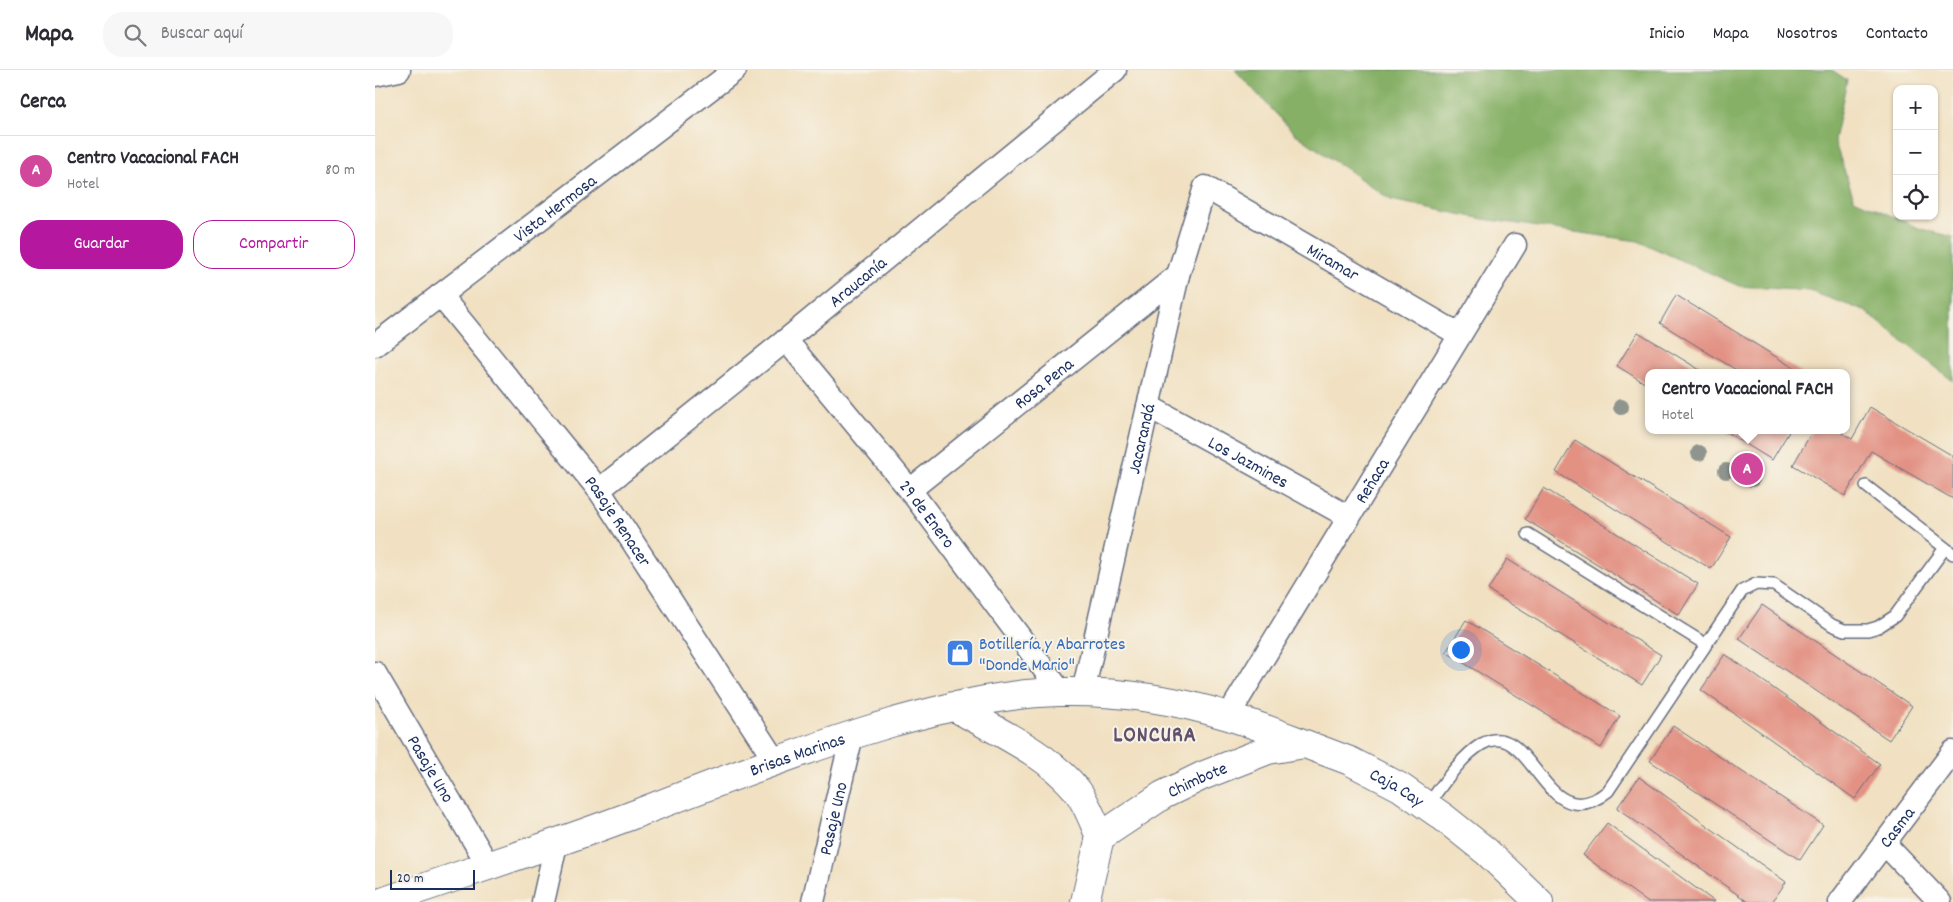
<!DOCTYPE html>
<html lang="es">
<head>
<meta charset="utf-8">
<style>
	:root { --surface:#fff; --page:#f7f7f7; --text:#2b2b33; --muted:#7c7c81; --line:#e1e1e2; --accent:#b5179e }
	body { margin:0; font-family:Dekko,sans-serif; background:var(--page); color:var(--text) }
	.controls { position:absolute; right:15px; top:15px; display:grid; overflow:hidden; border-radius:10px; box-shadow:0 1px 4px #0004 }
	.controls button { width:45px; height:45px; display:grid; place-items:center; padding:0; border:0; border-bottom:1px solid var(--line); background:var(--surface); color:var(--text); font:25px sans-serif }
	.scale { position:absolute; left:15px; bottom:12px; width:85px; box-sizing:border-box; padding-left:5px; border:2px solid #1b2f5e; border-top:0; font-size:14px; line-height:18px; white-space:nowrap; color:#1b2f5e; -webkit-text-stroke:4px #f7f3e8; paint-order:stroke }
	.you { position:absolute; left:1085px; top:579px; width:18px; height:18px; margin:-12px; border:4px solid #fff; border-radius:50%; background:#1a73e8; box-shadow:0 0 0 8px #1a73e833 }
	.badge { display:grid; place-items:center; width:32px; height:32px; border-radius:50%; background:var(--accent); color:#fff; font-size:16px; font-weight:700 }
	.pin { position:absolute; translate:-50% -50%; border:2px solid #fff; box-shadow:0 1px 5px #0006 }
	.popup { position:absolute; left:1270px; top:299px; width:205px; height:65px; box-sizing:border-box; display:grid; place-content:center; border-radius:10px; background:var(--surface); filter:drop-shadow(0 1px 4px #0005); font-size:16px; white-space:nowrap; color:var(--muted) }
	.popup b { font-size:19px; color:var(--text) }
	.popup::after { content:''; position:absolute; left:50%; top:100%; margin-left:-10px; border:10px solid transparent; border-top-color:var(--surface) }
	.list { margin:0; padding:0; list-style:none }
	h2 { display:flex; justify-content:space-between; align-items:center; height:65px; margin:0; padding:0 20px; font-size:21px }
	h2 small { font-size:16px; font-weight:400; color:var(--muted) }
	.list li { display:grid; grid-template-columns:32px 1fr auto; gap:15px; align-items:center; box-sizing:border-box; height:70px; padding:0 20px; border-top:1px solid var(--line) }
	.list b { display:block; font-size:19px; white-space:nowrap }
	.list p { margin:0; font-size:16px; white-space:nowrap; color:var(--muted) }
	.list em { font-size:16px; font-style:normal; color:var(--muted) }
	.actions { display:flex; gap:10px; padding:15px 20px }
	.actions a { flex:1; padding:11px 0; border:1px solid var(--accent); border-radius:20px; text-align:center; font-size:18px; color:var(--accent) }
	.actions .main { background:var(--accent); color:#fff }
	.icon { flex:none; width:28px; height:28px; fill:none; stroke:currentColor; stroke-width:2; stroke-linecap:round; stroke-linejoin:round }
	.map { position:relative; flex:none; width:1578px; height:832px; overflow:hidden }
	header { display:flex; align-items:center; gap:30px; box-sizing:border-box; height:70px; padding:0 25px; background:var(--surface); border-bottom:1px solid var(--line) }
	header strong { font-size:24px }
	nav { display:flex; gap:28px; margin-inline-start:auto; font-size:18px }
	.search { width:350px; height:45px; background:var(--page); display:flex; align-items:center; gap:12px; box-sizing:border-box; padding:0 18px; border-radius:20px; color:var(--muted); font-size:19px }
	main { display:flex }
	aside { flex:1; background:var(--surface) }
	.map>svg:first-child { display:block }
</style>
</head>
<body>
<header>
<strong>Mapa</strong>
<div class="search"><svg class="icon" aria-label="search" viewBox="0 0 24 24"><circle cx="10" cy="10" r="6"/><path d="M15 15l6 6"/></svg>Buscar aquí</div>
<nav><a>Inicio</a><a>Mapa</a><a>Nosotros</a><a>Contacto</a></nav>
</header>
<main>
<aside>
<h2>Cerca<small></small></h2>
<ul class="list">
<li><span class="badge" style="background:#d1479c">A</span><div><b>Centro Vacacional FACH</b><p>Hotel</p></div><em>80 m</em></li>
</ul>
<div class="actions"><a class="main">Guardar</a><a>Compartir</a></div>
</aside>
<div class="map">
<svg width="1578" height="832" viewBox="0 0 1578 832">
	<rect width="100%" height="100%" fill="#f7f3e8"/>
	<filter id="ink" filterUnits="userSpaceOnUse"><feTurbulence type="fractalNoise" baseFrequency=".02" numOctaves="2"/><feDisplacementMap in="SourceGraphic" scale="10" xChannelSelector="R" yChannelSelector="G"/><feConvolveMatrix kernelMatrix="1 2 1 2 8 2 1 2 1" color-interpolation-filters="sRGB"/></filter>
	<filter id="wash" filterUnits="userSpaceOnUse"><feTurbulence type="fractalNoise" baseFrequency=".0096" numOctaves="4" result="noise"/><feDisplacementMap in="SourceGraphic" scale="20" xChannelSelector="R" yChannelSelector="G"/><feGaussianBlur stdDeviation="1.12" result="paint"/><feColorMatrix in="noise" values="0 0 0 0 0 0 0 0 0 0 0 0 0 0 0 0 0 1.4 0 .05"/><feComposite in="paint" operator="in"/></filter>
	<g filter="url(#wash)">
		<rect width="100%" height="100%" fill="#f1e1c2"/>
		<path fill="#86b066" stroke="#507062" d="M860,0H1457L1472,10L1459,70L1479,129L1546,159L1578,167V311L1490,241L1434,221L1364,216L1263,171L1108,149L1016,130L919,63Z"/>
		<g id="blocks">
			<path fill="#e29183" d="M1301,225L1427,303H1366L1285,253Z
				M1263,262L1330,303H1273V315L1242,296Z
				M1495,337L1578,386V429L1496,381L1470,426L1418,395L1438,360H1462L1477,369Z
				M1348,360H1415L1397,390Z
				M1200,370L1356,467L1336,499L1181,402Z
				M1169,418L1323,514L1304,545L1150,449Z
				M1132,489L1286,585L1267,615L1113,520Z
				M1387,535L1537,636L1514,670L1364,569Z
				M1091,550L1245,646L1226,678L1071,582Z
				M1350,584L1505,694L1480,729L1326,620Z
				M1298,656L1448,755L1425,790L1275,691Z
				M1264,707L1411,812L1397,832H1373L1242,738Z
				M1232,753L1340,832H1272L1208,785Z"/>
		</g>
	</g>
	<g filter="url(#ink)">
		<use href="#blocks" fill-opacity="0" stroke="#666d81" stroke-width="1"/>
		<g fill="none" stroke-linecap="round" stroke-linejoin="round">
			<g stroke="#666d81" stroke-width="14">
				<path id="service" d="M1491,416L1578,484
					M1153,464L1330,574
					M1052,736C1065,718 1087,685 1107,674C1158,645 1169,773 1233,721L1367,521L1381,514L1399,515L1457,555L1469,560H1493L1503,557L1520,546L1570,478"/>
			</g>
			<g stroke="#666d81" stroke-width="25">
				<g id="minor">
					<path d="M0,5L24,0"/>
					<path id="s1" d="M65,225L224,420L400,691"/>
					<path id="s2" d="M411,270L535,420L686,622"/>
					<path id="s3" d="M0,275L360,0"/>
					<path id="s4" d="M773,336L974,447"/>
					<path id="s5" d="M224,420L411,270L740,0"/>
					<path id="s6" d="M535,420L803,205"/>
					<path id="s7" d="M0,603L113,795"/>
					<path id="s8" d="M708,622L803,205L830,117L1085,265"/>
					<path id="s9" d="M853,646L1140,175"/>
					<path d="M1509,773L1565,832"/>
					<path d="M168,832L181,774"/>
					<path id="s10" d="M438,832L477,665"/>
					<path id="s11" d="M1465,832L1578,682"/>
				</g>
			</g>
			<g stroke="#666d81" stroke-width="30">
				<g id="tertiary">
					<path d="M578,636C620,661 669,681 701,719C712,733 718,751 725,767"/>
					<path id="s12" d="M7,832C93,802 179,775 263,743C348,710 432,678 519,652C574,637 628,623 685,622C742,621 799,629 853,646C879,654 904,664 930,674"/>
				</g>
			</g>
			<g stroke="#666d81" stroke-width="30">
				<g id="secondary">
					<path id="s13" d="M710,832L725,767L788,725L827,706L893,680L930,674L975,691L1025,717L1068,747L1112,782L1164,832"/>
				</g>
			</g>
			<use href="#service" stroke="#fff" stroke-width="11"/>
			<use href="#minor" stroke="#fff" stroke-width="22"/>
			<use href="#tertiary" stroke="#fff" stroke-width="28"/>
			<use href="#secondary" stroke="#fff" stroke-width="28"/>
		</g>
		<g fill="#8f958e">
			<circle cx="1246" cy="337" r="8"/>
			<circle cx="1324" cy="383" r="8"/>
			<circle cx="1351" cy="401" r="8"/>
			<circle cx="1377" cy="409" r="8"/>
		</g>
	</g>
	<defs>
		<g id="shop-square" transform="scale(1.4375)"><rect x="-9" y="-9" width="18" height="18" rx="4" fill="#3f7fe0" stroke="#f7f3e8"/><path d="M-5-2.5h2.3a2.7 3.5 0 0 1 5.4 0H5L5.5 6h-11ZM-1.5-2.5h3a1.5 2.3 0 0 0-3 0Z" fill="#fff"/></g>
	</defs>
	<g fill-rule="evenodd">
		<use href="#shop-square" x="585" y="583"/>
	</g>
	<g text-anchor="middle" stroke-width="4" stroke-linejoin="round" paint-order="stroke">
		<g font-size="18" fill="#1b2f5e" stroke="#f7f3e8">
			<text dy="6" stroke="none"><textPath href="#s3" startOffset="226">Vista Hermosa</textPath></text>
			<text dy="6" stroke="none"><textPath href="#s8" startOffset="668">Miramar</textPath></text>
			<text dy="6" stroke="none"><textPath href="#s5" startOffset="332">Araucanía</textPath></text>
			<text dy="6" stroke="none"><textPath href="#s6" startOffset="171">Rosa Pena</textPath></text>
			<text dy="6" stroke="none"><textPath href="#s8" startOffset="260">Jacarandá</textPath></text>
			<text dy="6" stroke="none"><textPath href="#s4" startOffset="115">Los Jazmines</textPath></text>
			<text dy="6" stroke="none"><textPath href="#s9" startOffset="276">Reñaca</textPath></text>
			<text dy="6" stroke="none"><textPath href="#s2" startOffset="224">29 de Enero</textPath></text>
			<text dy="6" stroke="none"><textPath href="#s1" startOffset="288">Pasaje Renacer</textPath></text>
			<text dy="6" stroke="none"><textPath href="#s12" startOffset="441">Brisas Marinas</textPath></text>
			<text dy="6" stroke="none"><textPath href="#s7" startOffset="111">Pasaje Uno</textPath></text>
			<text dy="6" stroke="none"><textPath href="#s13" startOffset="180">Chimbote</textPath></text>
			<text dy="6" stroke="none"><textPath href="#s13" startOffset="396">Caja Cay</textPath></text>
			<text dy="6" stroke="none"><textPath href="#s10" startOffset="86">Pasaje Uno</textPath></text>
			<text dy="6" stroke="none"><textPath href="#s11" startOffset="94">Casma</textPath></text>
		</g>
		<g font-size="18" fill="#366cbe" stroke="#f7f3e8" text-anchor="start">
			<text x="604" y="579">Botillería y Abarrotes<tspan x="604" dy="21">"Donde Mario"</tspan></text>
		</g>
		<g font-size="22" font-weight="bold" letter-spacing="1" fill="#61516b" stroke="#f7f3e8">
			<text x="780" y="671">LONCURA</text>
		</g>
	</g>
</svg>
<div class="controls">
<button>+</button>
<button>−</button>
<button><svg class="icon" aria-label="locate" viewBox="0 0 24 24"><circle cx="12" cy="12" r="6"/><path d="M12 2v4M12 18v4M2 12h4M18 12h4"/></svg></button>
</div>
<div class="scale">20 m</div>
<div class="you"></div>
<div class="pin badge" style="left:1372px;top:399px;background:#d1479c">A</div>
<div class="popup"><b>Centro Vacacional FACH</b>Hotel</div>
</div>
</main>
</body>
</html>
